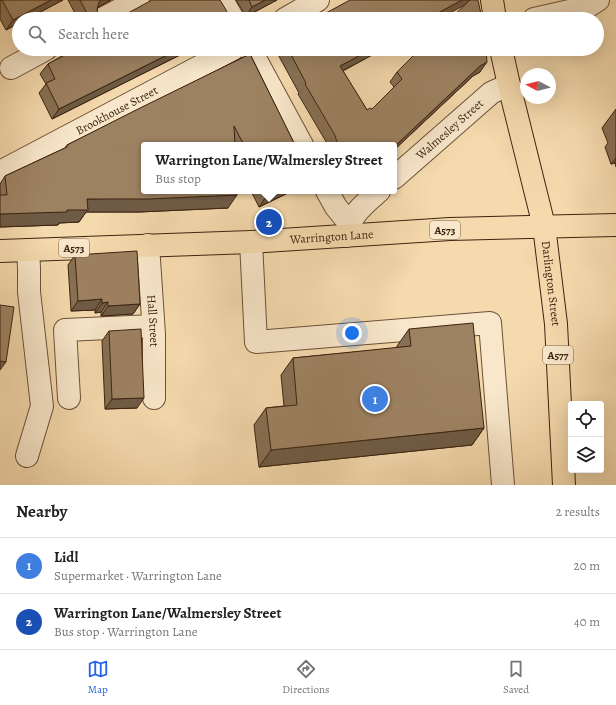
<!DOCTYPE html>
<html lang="en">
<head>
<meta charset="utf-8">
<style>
	:root { --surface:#fff; --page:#f2f2f2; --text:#222; --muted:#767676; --line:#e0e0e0; --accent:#2563eb }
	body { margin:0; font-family:Alegreya,serif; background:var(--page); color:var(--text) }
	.controls { position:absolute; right:12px; bottom:12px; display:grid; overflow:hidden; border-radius:4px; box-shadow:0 4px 16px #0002 }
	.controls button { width:36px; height:36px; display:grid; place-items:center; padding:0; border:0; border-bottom:1px solid var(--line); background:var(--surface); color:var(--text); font:20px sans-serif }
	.compass { position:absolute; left:520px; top:68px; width:36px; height:36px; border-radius:50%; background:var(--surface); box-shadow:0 4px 16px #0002; rotate:277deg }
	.you { position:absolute; left:352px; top:333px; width:14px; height:14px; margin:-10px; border:3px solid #fff; border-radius:50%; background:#1a73e8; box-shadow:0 0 0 6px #1a73e833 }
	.badge { display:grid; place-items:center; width:26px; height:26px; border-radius:50%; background:var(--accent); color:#fff; font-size:13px; font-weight:700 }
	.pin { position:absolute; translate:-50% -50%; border:2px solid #fff; box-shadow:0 1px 4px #0006 }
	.popup { position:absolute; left:141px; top:142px; width:256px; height:52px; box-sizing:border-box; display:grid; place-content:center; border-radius:4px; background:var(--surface); filter:drop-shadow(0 1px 3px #0005); font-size:13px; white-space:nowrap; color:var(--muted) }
	.popup b { font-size:15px; color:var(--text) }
	.popup::after { content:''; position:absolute; left:50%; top:100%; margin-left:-8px; border:8px solid transparent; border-top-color:var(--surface) }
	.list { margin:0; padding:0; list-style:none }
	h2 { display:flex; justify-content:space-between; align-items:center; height:52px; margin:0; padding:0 16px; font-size:17px }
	h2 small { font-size:13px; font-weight:400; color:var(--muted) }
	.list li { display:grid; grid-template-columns:26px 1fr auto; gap:12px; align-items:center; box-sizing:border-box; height:56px; padding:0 16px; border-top:1px solid var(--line) }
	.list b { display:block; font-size:15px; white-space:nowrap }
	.list p { margin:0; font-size:13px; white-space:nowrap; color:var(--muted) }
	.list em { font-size:13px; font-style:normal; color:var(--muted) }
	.icon { flex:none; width:22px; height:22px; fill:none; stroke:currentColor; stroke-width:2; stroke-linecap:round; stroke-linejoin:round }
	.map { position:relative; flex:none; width:616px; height:485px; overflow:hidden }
	.search { position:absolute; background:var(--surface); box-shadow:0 4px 16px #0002; left:12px; right:12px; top:12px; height:44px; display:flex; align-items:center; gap:10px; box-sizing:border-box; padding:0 14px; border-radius:22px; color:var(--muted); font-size:15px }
	.sheet { height:164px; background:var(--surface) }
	nav { display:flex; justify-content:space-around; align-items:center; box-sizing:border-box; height:56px; border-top:1px solid var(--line); background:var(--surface); font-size:11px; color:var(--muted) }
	nav a { display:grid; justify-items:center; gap:2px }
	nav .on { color:var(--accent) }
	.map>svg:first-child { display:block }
</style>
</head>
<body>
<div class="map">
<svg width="616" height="485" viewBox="0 0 616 485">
	<rect width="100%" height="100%" fill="#f5daae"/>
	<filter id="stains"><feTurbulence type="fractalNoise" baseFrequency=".005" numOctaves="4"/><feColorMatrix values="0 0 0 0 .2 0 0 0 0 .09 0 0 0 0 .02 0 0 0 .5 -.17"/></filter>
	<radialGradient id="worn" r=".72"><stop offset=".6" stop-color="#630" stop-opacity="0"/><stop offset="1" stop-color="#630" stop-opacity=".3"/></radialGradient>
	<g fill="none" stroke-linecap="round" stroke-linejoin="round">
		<g stroke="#6b5138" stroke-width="24">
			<g id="minor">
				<path d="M222,0L233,19"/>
				<path d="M102,19L138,0"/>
				<path d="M285,19L318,0"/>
				<path d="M534,19L587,7L598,0"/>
				<path d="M250,49L302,145"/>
				<path d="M11,68L46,49"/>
				<path id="s1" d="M0,172L233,49"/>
				<path id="s2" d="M394,178L491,93L495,91L509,85"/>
				<path d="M327,191L336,207L349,223"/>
				<path d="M346,236C350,215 363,205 379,191"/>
				<path d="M251,242L256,342L490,323L503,485"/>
				<path id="s3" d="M148,245L154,334V398"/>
				<path d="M69,398L65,330L153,326"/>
				<path d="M27,456L42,406L29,292V268L28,250"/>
			</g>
		</g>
		<g stroke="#3d2310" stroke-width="24">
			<g id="major">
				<path id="s4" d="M0,251L251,242L450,229L616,225"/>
			</g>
		</g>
		<g stroke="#3d2310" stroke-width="24">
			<g id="highway">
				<path d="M492,0L495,19"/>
				<path id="s5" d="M501,49L509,85L544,226L556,324L564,485"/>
			</g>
		</g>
		<use href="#minor" stroke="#f8e7ca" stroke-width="22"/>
		<use href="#major" stroke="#f5daae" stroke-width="22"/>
		<use href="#highway" stroke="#f5daae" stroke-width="22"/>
	</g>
	<path fill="#877054" stroke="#3d2310" d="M0,0H63L27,19H19V23L6,30L0,19Z
		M68,0H111L97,8V9L98,14L102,19H78Z
		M236,0H277L245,17L244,13Z
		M71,49H192L52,119L39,93L46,84L40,74L48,64L69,52Z
		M275,49H383L343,71L367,110L372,109L394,87L390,82L397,72H480L473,76L394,150V145H328L298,94L299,93Z
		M250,54L295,145H144L228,208L139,212H86L79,222L59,223L58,225L0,227V184L5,176L65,148L67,145Z
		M616,109V167L615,163L611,164L605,147L608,143L602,128Z
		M251,191H292L259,207Z
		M75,255L140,304L133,314L101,316V312L95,313V310L71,311L68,265Z
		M409,329L484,428L472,445L259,467L254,425L266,408L284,406L281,375L293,358L397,348V346Z
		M109,331L137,408L105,409L102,341Z"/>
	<path fill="#6e5b45" stroke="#3d2310" d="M51,0H63L27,19H19V23L6,30L13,20Z
		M101,0H111L96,8L99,2Z
		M265,0H277L245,17L252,7Z
		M462,0H471L470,2L439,19H427Z
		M179,49H192L52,119L59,109Z
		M372,49H383L333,76L340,66Z
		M487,62L480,72L473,76L394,150V147L480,66Z
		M616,158V161L615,163L611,164Z
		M274,191H292L259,207L268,194Z
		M237,195L228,208L139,212H86L79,222L59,223L58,225L0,227V214L67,210L87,199Z
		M102,299L95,310L71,311L78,301Z
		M108,302L101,312L95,313L102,303Z
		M140,304L133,314L101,316L108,306Z
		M0,361L6,362L0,370Z
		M144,398L137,408L105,409L112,399Z
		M484,428L472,445L259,467L271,450Z"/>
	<path fill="#9d8262" stroke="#3d2310" d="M2,0H51L13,20Z
		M80,0H101L99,2L97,9L98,14L102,19H90Z
		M152,0H220L229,15L233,19H117Z
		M249,0H265L252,7Z
		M350,0H462L427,19H315Z
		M470,0H478L482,19H450Z
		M71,49H179L59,109L46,83L55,79L48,64L72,51Z
		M288,49H372L340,66L367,110L370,108L372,109L402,79L397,72L420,49H486L487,62L480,66L394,147V145H339L335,137H336L305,84L306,83Z
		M250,54L295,145H244L234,126L235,145H144V191H236L237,195L148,199H87L88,210H67V212L0,214V195H7L5,176L67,147V145L136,110Z
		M266,191H274L268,194Z
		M137,251L140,304L108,306V302L102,303V299L78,301L75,255Z
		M0,305L14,307L6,362L0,361Z
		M473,323L484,428L271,450L266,408L297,405L293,358L411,346L409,329Z
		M141,329L144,398L112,399L109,331Z"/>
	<g text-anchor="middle" stroke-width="4" stroke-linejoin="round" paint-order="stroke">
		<g fill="#f8e7ca" stroke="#755e48" stroke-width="1">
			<rect x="430" y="221" width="30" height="18" rx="3"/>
			<rect x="59" y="239" width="30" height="18" rx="3"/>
			<rect x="543" y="346" width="30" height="18" rx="3"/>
		</g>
		<g font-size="11" font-weight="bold" fill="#3d2310">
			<text x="445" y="234">A573</text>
			<text x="74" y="252">A573</text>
			<text x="558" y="359">A577</text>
		</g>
		<g font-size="12" fill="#3d2310" stroke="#f8e7ca">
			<text dy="4" stroke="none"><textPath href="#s1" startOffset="132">Brookhouse Street</textPath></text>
			<text dy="4" stroke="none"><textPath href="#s2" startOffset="74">Walmesley Street</textPath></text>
			<text dy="4" stroke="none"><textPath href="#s4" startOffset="332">Warrington Lane</textPath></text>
			<text dy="4" stroke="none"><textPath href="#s5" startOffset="240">Darlington Street</textPath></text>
			<text dy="4" stroke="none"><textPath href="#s3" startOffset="76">Hall Street</textPath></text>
		</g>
	</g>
	<rect width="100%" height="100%" filter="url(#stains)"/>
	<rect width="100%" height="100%" fill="url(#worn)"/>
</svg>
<div class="controls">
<button><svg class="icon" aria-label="locate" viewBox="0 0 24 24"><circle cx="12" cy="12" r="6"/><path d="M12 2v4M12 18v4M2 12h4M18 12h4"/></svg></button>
<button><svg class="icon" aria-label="layers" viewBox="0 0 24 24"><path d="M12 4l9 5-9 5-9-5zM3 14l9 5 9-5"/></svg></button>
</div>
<svg class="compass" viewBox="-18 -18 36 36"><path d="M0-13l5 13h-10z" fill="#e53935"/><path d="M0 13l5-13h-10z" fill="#767676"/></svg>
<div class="you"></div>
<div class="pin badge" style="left:375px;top:399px;background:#3f7fe0">1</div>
<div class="pin badge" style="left:269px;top:222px;background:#1a4fb4">2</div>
<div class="popup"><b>Warrington Lane/Walmersley Street</b>Bus stop</div>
<div class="search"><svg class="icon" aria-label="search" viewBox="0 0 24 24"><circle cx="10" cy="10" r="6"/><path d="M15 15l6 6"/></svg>Search here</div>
</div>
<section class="sheet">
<h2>Nearby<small>2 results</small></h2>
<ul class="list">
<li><span class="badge" style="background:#3f7fe0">1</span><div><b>Lidl</b><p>Supermarket · Warrington Lane</p></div><em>20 m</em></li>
<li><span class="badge" style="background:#1a4fb4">2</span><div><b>Warrington Lane/Walmersley Street</b><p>Bus stop · Warrington Lane</p></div><em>40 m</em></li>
</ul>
</section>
<nav>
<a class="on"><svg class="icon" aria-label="map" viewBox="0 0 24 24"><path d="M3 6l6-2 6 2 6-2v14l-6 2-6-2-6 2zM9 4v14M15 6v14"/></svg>Map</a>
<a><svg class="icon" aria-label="directions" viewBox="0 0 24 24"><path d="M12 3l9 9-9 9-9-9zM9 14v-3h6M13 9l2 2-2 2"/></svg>Directions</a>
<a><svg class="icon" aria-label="saved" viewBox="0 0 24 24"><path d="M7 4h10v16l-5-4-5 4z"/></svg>Saved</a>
</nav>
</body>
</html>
